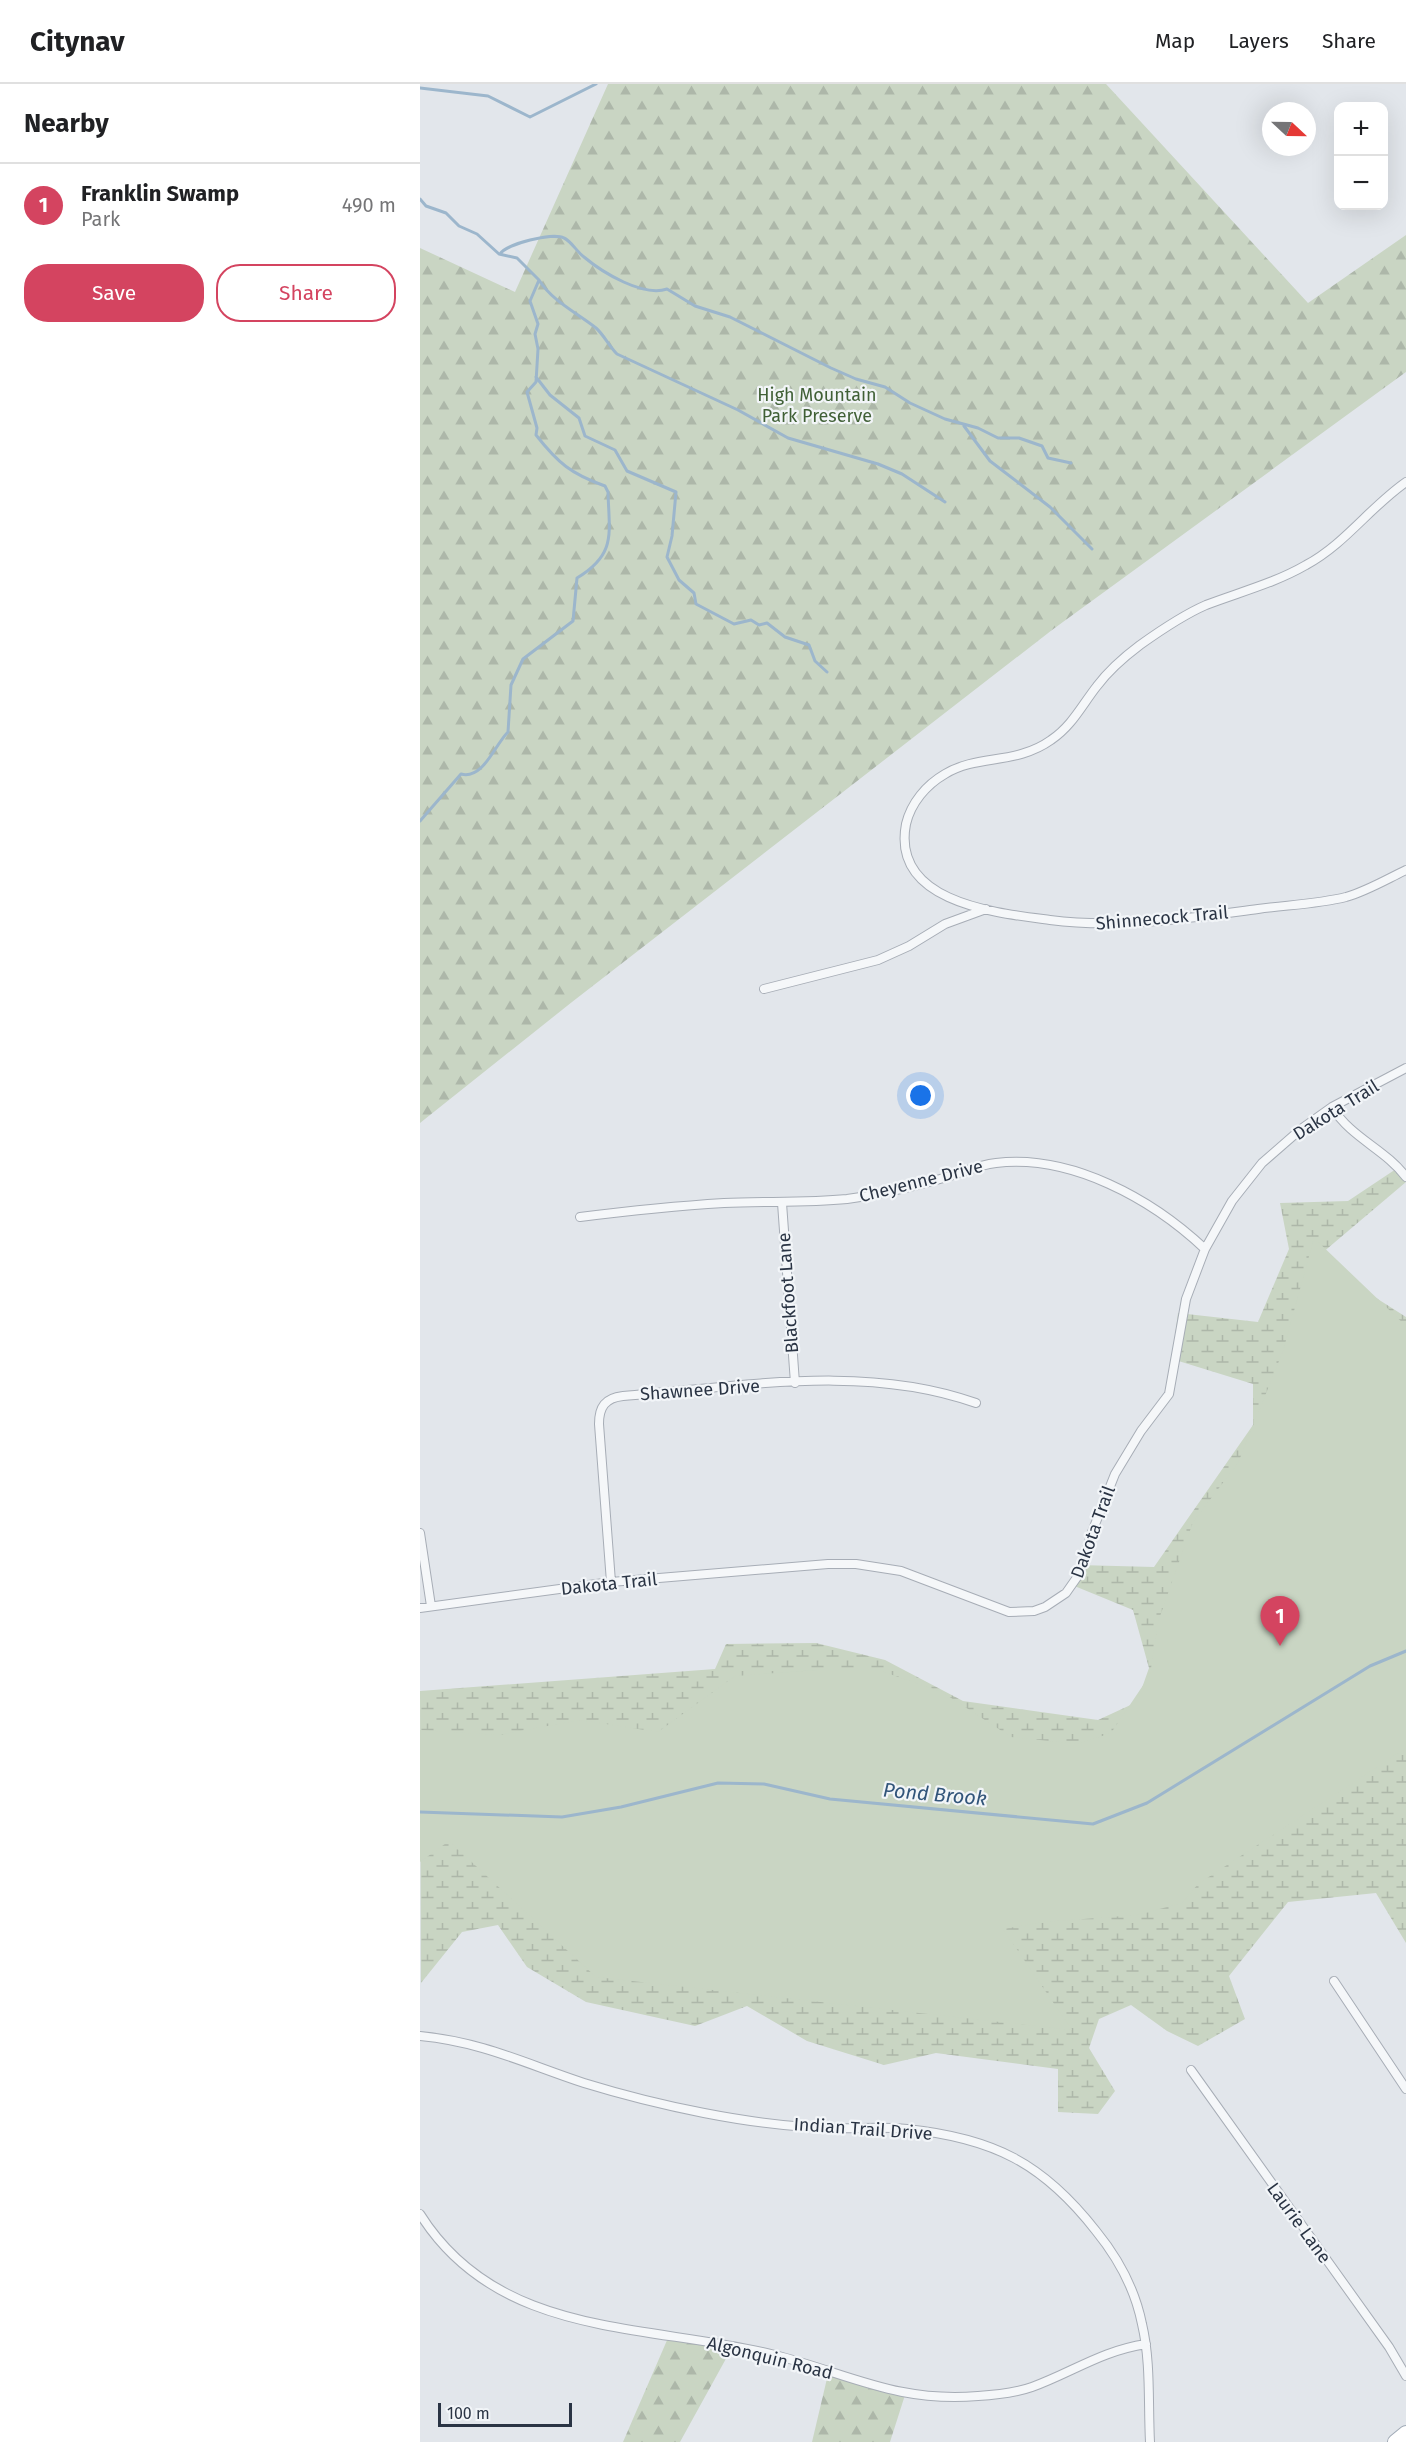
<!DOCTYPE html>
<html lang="en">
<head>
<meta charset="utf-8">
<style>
	:root { --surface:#fff; --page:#f2f2f2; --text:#202124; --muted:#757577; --line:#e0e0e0; --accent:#d44460 }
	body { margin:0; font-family:"Fira Sans",sans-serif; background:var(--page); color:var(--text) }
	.controls { position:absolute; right:18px; top:18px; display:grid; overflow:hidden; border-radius:12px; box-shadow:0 6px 24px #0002 }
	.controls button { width:54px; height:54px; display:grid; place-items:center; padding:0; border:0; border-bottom:2px solid var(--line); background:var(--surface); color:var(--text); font:30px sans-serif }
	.compass { position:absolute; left:842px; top:18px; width:54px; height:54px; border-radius:50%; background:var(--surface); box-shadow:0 6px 24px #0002; rotate:112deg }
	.scale { position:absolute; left:18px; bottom:15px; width:134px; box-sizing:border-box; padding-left:6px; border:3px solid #2a3444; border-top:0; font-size:16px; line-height:21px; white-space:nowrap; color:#2a3444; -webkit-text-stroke:4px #f2f5f8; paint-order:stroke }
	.you { position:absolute; left:501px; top:1012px; width:21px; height:21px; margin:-15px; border:4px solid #fff; border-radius:50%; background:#1a73e8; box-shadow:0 0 0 9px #1a73e833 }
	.badge { display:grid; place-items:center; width:39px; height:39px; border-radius:50%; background:var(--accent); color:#fff; font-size:20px; font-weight:700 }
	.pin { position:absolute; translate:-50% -50px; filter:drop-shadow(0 2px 3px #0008) }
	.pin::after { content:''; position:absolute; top:32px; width:21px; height:18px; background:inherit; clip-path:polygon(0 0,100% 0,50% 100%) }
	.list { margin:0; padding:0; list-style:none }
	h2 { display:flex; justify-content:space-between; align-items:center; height:78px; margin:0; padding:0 24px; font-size:26px }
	h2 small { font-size:20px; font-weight:400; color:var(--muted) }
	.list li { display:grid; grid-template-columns:39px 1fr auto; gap:18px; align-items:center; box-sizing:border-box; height:84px; padding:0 24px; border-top:2px solid var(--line) }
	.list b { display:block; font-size:22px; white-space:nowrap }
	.list p { margin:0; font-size:20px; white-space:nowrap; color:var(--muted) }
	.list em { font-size:20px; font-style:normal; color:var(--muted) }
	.actions { display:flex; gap:12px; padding:18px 24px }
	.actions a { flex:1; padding:14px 0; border:2px solid var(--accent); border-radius:24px; text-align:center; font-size:21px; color:var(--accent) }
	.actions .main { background:var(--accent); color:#fff }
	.map { position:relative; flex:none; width:986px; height:2358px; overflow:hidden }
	header { display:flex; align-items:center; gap:36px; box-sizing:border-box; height:84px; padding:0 30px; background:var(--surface); border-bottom:2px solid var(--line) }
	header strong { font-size:28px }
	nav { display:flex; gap:33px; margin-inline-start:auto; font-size:21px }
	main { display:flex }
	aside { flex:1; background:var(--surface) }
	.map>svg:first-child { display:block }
</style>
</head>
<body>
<header>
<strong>Citynav</strong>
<nav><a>Map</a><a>Layers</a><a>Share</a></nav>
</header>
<main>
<aside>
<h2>Nearby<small></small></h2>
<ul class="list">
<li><span class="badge">1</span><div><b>Franklin Swamp</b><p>Park</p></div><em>490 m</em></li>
</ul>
<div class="actions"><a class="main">Save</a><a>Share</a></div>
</aside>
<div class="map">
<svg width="986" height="2358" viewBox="0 0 986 2358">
	<defs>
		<pattern id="forest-firs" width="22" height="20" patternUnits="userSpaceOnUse" patternTransform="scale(1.5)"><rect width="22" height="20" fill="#c9d5c3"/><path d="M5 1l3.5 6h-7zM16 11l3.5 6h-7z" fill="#adb7a9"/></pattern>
		<pattern id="wetland-marsh" width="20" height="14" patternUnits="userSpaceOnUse" patternTransform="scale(1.5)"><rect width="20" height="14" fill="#c9d5c3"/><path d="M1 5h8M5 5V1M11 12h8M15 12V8" fill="none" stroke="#adb7a9"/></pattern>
	</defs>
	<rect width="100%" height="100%" fill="#e2e6eb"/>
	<path fill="url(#forest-firs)" d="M188,0H686L888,219L986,151V288L632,546L152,918L0,1039V164L95,208Z
		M248,2254L313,2262L260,2358H203Z
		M409,2286L485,2311L470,2358H392Z"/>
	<path fill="url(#wetland-marsh)" d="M976,1085L986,1098L895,1175L986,1233V1859L956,1809L868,1818L809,1892L825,1935L778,1962L747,1947L711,1921L679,1935L669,1964L695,2007L678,2030L638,2028V1985L516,1969L464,1981L387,1957L327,1922L275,1942L166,1918L107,1883L78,1841L42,1848L1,1899L0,1607L295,1585L306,1560L396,1559L465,1576L543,1617L678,1636L717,1618L729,1584L713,1526L652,1501L658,1481L734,1483L833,1341V1300L752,1275L758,1229L838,1238L869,1165L860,1119L928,1117Z"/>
	<path fill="#c9d5c3" d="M894,1154L986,1242V1664L778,1800L762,1819L717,1831L624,1838L583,1845L652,1946L176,1893L29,1757L0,1778V1646L79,1651L160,1636L238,1648L315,1592L397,1586H458L522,1608L591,1653L658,1660L691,1649L730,1591L738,1538L773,1438L818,1379L863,1267Z"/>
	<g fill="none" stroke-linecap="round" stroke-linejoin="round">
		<path stroke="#9cb6cc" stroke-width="3" d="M0,4L68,12L110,33L176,0
			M0,115L6,122L26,129L39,142L57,150L79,170L97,174L119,196L110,217L118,240L115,250L118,265L116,298L107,308L117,344L116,351C138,379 151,390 185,402L188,408C189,449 197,470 157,494L153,537L103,575L91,601L88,648C74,662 63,696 41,690L0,737
			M80,170C86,160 133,148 144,154C151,157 157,168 164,173C183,189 223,213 247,205L275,222L310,233L411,284L436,295L465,303L490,319L525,335L558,344L578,354H599L622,362L628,374L651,379
			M119,196C132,217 157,229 176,244C183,250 190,263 197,270L318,326L368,354L458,380L482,390L525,418
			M116,293L130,311L159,334L165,352L195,366L207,387L256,408L252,452L247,473L259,496L274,509L276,520L314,540L331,536L339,541L347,539L365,553L389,561L395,577L407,588
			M544,342L570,377L630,423L672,465
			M0,1728L142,1733L201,1723L298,1699L344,1700L410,1715L673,1740L727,1719L950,1582L986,1567"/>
		<g stroke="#a7adb6" stroke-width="10">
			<path id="street" d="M986,398C950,423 925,460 886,481C855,499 820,508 786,521C763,531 741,546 720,561C704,573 689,586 677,602C662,621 652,642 631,656C596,681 558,670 525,690C506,701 491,719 486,740C471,819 577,829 630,836C700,845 769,834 838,825C867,821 898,820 926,813C947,807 967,795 986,786
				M344,905L458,876L489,862L525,840L566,825
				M912,1023C931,1054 965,1065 986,1093
				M362,1119L375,1299
				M160,1133C208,1127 256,1122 304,1119C345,1117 386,1119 427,1115C458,1111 489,1104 520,1095C539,1090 557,1081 576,1079C651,1070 732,1115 785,1165
				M0,1449L11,1522
				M191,1498L179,1340C179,1323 185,1314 203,1312C319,1303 444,1279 556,1319
				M0,1524L191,1498L408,1480H436L481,1487L589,1528L614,1527L625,1523L646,1509L660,1489L672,1448L695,1390L721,1347L749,1310L766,1215L785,1165L812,1117L842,1079L881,1045L912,1023L986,984
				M914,1897L986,2005
				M0,1952C63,1958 106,1980 164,1999C203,2011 243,2021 284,2029C325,2037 368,2043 411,2044C436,2045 461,2042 487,2045C573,2054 623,2079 676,2147C698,2174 715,2205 722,2240C731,2278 728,2319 730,2358
				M771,1986L969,2263L986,2292
				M0,2130C79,2256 229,2239 355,2271C429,2290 478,2319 558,2312C576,2311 595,2309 612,2303C653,2288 681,2267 726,2260"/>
		</g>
		<g stroke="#a1abb7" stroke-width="16">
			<path id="primary" d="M975,2358L986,2349"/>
		</g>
		<use href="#street" stroke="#f5f7f9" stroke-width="8"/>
		<use href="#primary" stroke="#fff" stroke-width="14"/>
	</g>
	<g text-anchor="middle" stroke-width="4.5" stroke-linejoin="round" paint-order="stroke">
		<g font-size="18" fill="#406036" stroke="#f2f5f8">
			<text x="397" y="317">High Mountain<tspan x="397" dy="21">Park Preserve</tspan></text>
		</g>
		<g font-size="18" fill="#2a3444" stroke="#f2f5f8">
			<text transform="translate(742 834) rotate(-5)" y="6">Shinnecock Trail</text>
			<text transform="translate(916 1026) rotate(-32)" y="6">Dakota Trail</text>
			<text transform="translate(501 1097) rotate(-14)" y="6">Cheyenne Drive</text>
			<text transform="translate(368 1209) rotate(-94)" y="6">Blackfoot Lane</text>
			<text transform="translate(280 1306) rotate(-4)" y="6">Shawnee Drive</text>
			<text transform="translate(673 1448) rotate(-70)" y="6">Dakota Trail</text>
			<text transform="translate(189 1500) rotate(-6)" y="6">Dakota Trail</text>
			<text transform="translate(443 2045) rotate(4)" y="6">Indian Trail Drive</text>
			<text transform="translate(879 2139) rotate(54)" y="6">Laurie Lane</text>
			<text transform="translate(350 2274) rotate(14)" y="6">Algonquin Road</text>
		</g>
		<g font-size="20" font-style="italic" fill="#32557a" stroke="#f2f5f8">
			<text transform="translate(515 1710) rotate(5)" y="7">Pond Brook</text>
		</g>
	</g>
</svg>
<div class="controls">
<button>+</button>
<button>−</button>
</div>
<svg class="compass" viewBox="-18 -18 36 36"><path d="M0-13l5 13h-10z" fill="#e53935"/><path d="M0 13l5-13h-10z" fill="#757577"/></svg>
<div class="scale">100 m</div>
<div class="you"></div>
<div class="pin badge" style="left:860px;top:1562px">1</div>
</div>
</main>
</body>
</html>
